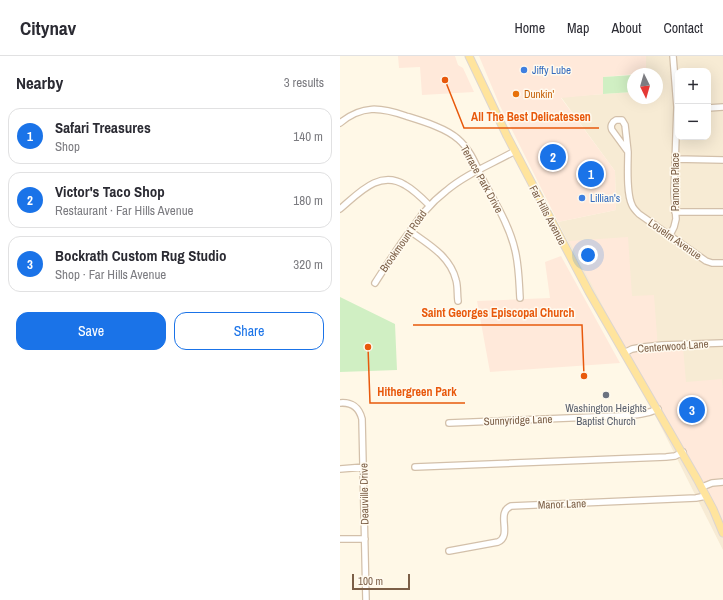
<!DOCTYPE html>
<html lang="en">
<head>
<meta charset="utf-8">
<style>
	:root { --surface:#fff; --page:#f7f7f7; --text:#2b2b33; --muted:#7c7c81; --line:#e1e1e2; --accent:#1a73e8 }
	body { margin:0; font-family:"Archivo Narrow",sans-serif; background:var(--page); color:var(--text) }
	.controls { position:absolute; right:12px; top:12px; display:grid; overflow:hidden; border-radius:8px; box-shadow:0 4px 16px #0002 }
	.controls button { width:36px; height:36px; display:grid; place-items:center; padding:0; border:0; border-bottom:1px solid var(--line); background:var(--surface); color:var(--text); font:20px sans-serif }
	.compass { position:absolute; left:287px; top:12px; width:36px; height:36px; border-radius:50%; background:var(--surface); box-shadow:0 4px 16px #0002; rotate:175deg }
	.scale { position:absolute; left:12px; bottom:10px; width:58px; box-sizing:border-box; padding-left:4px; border:2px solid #7c5f47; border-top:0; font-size:11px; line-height:14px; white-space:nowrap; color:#7c5f47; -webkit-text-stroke:3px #fffaef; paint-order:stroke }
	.you { position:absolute; left:248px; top:199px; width:14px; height:14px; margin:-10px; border:3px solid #fff; border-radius:50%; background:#1a73e8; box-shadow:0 0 0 6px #1a73e833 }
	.badge { display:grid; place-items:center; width:26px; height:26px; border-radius:50%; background:var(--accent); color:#fff; font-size:13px; font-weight:700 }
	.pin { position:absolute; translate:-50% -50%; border:2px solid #fff; box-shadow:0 1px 4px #0006 }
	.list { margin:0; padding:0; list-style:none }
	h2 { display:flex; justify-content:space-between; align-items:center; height:52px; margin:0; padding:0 16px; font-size:17px }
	h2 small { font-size:13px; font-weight:400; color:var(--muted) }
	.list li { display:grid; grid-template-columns:26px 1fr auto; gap:12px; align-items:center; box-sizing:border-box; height:56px; margin:0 8px 8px; padding:0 8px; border:1px solid var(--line); border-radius:12px }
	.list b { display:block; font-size:15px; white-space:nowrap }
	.list p { margin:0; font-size:13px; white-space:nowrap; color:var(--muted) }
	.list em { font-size:13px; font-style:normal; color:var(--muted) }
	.actions { display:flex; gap:8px; padding:12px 16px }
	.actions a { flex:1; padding:9px 0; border:1px solid var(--accent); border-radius:12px; text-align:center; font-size:14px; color:var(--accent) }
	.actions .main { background:var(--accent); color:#fff }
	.map { position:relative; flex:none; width:383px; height:544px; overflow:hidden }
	header { display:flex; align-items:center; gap:24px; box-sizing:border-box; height:56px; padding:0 20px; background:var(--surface); border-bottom:1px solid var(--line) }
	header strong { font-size:19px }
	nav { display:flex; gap:22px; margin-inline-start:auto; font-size:14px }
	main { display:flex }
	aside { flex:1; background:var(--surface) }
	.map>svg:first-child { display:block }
</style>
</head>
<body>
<header>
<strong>Citynav</strong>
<nav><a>Home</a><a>Map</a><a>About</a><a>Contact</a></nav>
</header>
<main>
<aside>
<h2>Nearby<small>3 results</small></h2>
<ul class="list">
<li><span class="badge">1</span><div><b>Safari Treasures</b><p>Shop</p></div><em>140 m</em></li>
<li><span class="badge">2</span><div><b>Victor's Taco Shop</b><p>Restaurant · Far Hills Avenue</p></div><em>180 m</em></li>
<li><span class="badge">3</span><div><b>Bockrath Custom Rug Studio</b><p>Shop · Far Hills Avenue</p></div><em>320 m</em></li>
</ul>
<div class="actions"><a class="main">Save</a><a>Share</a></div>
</aside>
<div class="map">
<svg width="383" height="544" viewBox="0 0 383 544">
	<rect width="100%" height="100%" fill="#fff8e7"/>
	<path fill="#f7ebd4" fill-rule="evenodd" d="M306,0H383V494L218,166L276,154L275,115L221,41L293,36V42H317V18H306ZM338,15H368V81H338Z"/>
	<path fill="#ffe9da" d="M58,0H115L118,9L123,12L134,36L82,39L80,11L59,12Z
		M139,0H306V17L263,21V38L221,42L275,115L276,154L218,166L160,50Z
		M288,181L292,240L314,239L318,293L343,291L346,326L382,323L383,336V475L312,344L229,185Z
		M221,200L280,307L150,316L137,245L210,242L205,206Z"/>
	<path fill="#d0efc3" d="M293,19V36L263,38V21Z
		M0,241L55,268L57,314L0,316Z"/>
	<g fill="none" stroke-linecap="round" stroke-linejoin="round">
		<g stroke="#d3c0aa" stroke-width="8">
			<path id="minor" d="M368,52L383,51
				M276,64H282L285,69L288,96L272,74C270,70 272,66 276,64Z
				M0,67C22,49 40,51 66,60C82,65 106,72 118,83C130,93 136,109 142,122C154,145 169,168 175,194C179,210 179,226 180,242
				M288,96C288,109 286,137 292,149C293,152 297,156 299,158L366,205L372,207H383
				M335,103L383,104
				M0,153C18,138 39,113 65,129C74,134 82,142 89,149
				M335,156H383
				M70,175C88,188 110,200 116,224C118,231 117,238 118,245
				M330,179L334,171L336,163L334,137L337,51L333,0
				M35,227C46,210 56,194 68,178C79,162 89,148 106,135C126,118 152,108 175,95
				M284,297L292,293L303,291L322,289L383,287
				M0,347C11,346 19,351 22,363L26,544
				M109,367L278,360C292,359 305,359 318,353
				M75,411L326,401L335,400L343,396
				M0,413L24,411
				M362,431L372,427L383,426
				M0,483H25
				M109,495L158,486C173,479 155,457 171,450L356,442L366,440"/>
		</g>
		<g stroke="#ddd5cf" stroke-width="9">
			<path id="major" d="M129,0L167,80L249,236L357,423L373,453L383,477"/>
		</g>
		<use href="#minor" stroke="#fff" stroke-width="5.5"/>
		<use href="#major" stroke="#ffe49d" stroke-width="7"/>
	</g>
	<g fill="#3f7fe0" stroke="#fffaef" stroke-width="1.5">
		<circle cx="184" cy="14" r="4"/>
		<circle cx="242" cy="142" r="4"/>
	</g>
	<circle fill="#e8710a" stroke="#fffaef" stroke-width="1.5" cx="176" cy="38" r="4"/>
	<circle fill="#6b7280" stroke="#fffaef" stroke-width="1.5" cx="266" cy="339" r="4"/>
	<g text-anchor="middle" stroke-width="3" stroke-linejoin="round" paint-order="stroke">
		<g font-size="11" fill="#366cbe" stroke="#fffaef" text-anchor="start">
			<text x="192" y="18">Jiffy Lube</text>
			<text x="250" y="146">Lillian's</text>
		</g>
		<g font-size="11" fill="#c56008" stroke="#fffaef" text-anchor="start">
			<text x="184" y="42">Dunkin'</text>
		</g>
		<g font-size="11" fill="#7c5f47" stroke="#fffaef">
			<text transform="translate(142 123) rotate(61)" y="4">Terrace Park Drive</text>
			<text transform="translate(335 126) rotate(-90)" y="4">Pamona Place</text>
			<text transform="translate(208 159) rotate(62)" y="4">Far Hills Avenue</text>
			<text transform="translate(335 183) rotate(35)" y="4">Louelm Avenue</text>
			<text transform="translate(63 185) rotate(-55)" y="4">Brookmount Road</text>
			<text transform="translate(333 290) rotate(-4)" y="4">Centerwood Lane</text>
			<text transform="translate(178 364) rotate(-2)" y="4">Sunnyridge Lane</text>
			<text transform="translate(24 438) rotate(-91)" y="4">Deauville Drive</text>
			<text transform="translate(222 448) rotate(-2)" y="4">Manor Lane</text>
		</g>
		<g font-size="11" fill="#5b616d" stroke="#fffaef">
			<text x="266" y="356">Washington Heights<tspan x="266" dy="13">Baptist Church</tspan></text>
		</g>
	</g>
	<path fill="none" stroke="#e8590c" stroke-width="1.5" d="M105 24L124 72H259M244 320L242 269H73M28 291L30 347H125"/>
	<g fill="#e8590c" stroke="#fffaef" stroke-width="1.5">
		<circle cx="105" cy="24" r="4"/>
		<circle cx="244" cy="320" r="4"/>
		<circle cx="28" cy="291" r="4"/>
	</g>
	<g font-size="12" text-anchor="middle" font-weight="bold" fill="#e8590c" stroke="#fffaef" stroke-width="3" stroke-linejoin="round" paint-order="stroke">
		<text x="191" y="65">All The Best Delicatessen</text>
		<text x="158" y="261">Saint Georges Episcopal Church</text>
		<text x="77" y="340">Hithergreen Park</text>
	</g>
</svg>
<div class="controls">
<button>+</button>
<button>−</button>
</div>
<svg class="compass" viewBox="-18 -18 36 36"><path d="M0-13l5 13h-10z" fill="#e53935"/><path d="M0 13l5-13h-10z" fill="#7c7c81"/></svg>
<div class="scale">100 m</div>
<div class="you"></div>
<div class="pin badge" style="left:251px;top:118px">1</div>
<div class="pin badge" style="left:213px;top:101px">2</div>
<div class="pin badge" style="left:352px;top:354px">3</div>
</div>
</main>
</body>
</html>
